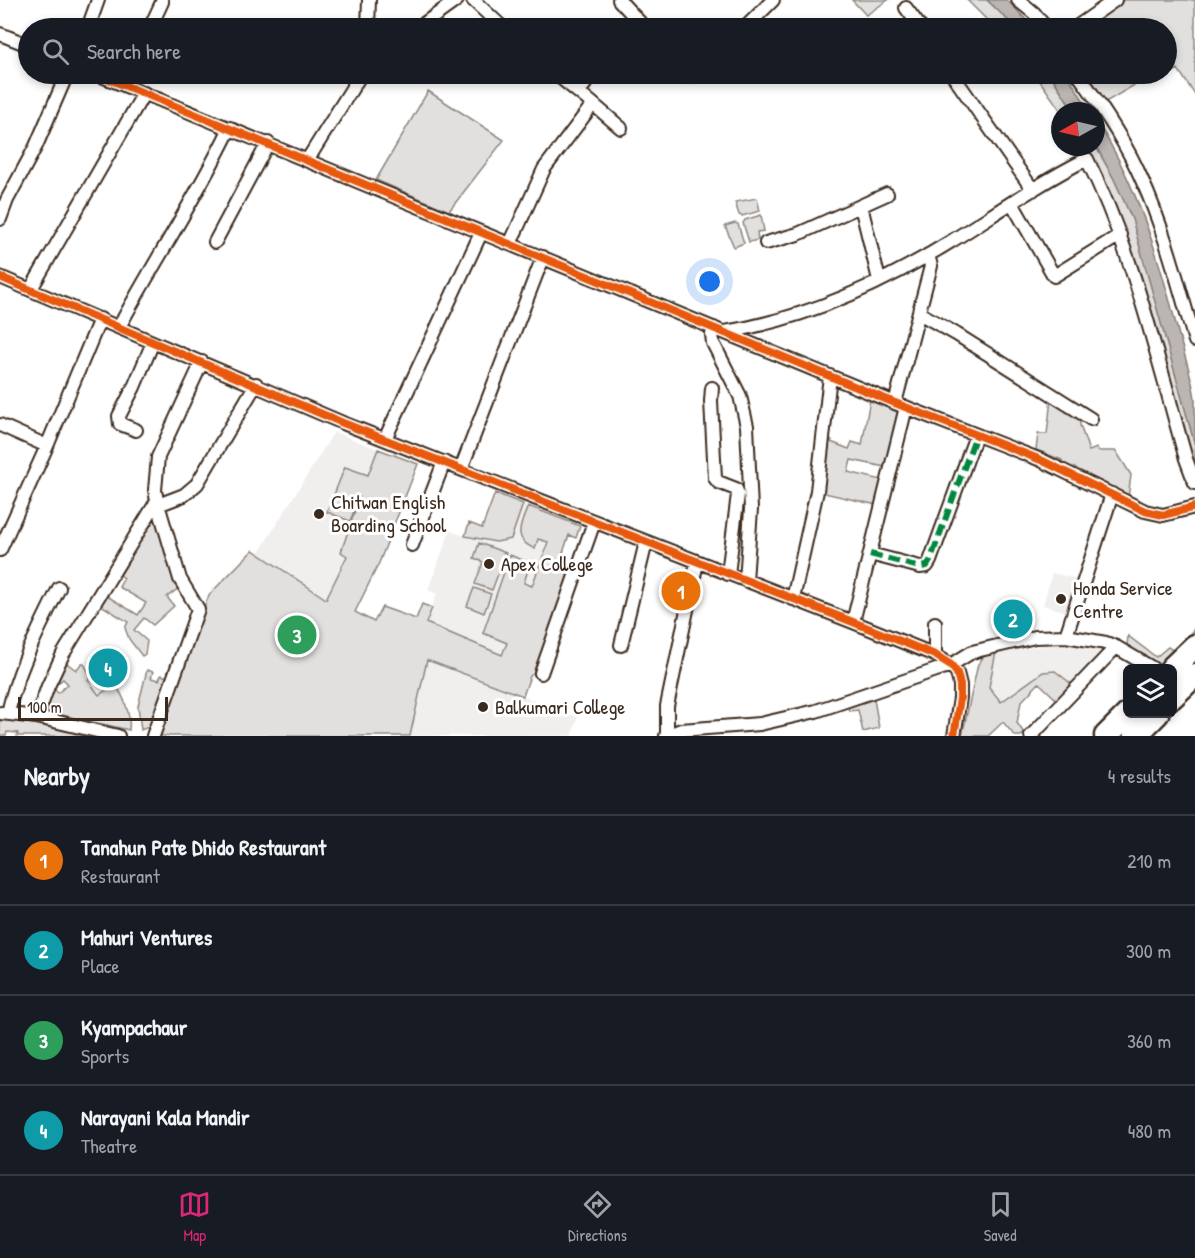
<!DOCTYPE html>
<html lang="en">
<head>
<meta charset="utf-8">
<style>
	:root { --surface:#171b24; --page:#242831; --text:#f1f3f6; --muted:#9ea1a6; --line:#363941; --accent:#db2777 }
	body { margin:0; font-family:"Patrick Hand",sans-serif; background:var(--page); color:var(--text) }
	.controls { position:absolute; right:18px; bottom:18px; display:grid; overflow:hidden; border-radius:9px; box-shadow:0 3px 9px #0003 }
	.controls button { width:54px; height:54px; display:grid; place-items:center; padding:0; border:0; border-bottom:2px solid var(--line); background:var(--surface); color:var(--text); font:30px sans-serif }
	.compass { position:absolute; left:1051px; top:102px; width:54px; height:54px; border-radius:50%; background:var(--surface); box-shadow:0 3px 9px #0003; rotate:262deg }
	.scale { position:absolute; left:18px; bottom:15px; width:150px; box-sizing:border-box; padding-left:6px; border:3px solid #3b2a1e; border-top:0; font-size:16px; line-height:21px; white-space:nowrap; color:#3b2a1e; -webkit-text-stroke:4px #fff; paint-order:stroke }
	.you { position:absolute; left:710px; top:282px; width:21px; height:21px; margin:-15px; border:4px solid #fff; border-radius:50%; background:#1a73e8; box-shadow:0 0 0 9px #1a73e833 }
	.badge { display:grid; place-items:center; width:39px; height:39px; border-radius:50%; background:var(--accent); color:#fff; font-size:20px; font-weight:700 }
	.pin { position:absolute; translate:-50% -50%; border:3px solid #fff; box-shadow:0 2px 6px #0006 }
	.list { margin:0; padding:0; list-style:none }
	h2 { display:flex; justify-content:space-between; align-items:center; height:78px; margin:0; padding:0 24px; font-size:26px }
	h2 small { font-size:20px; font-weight:400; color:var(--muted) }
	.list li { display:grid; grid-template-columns:39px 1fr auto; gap:18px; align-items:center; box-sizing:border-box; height:90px; padding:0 24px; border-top:2px solid var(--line) }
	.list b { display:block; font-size:22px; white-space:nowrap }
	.list p { margin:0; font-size:20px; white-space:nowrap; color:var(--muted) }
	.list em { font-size:20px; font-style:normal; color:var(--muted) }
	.icon { flex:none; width:33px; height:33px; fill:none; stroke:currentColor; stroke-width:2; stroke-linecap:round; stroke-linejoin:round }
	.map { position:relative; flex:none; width:1195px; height:736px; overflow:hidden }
	.search { position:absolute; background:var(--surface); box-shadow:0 3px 9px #0003; left:18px; right:18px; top:18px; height:66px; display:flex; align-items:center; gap:15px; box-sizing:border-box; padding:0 21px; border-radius:33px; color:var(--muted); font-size:22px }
	.sheet { height:438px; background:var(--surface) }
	nav { display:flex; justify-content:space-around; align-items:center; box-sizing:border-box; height:84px; border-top:2px solid var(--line); background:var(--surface); font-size:16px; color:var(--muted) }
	nav a { display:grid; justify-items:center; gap:3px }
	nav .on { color:var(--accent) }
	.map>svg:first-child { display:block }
</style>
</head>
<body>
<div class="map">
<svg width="1195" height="736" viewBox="0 0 1195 736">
	<rect width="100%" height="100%" fill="#fff"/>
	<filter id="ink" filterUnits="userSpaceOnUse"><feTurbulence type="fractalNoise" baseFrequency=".0167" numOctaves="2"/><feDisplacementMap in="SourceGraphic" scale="12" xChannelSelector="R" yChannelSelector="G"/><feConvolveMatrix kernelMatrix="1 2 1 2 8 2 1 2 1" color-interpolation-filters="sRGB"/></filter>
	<g filter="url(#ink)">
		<path fill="#f1efee" d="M334,432L378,449L341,552L348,555L326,599L258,554Z
			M495,493L556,517L507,658L426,623L437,594L428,590L450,531L465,536L469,523L482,528Z
			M1052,573L1077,579L1067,612L1043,605Z
			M1076,644L1106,651L1074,686L1043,672L1001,702L989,687L996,652L1048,645Z
			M426,660L578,717L572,736H410Z"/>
		<path fill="#e2e0de" stroke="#8e857e" stroke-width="1.5" d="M852,0H888L866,15Z
			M967,0H987L1016,28H995Z
			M1122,0H1195V95L1178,69L1162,79L1151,75L1104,103L1084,74H1166V28H1084Z
			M1035,74H1050L1074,111H1061Z
			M428,91L504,140L449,211L376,180Z
			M1084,147H1096L1114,179L1132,218L1195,445V472L1092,160Z
			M757,198L760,211L742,216L739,215L735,202Z
			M761,215L764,231L757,232L758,240L749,242L743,223L745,220Z
			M735,223L738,224L744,243L734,247L725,226Z
			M870,399L898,411L885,467L851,460L848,472L882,480L877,505L820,492L828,438L832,440L831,442L849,449L852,442L862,445Z
			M1051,399L1080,417V425L1089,451L1097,448L1098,451H1116L1131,475L1128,498L1061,465L1062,460L1036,450L1038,434H1047Z
			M378,449L418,464L379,563L355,612L374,622L382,607L416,619L422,604L432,608L426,623L502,655L507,643L483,633L510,555L530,563L524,583L532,586L548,542L538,539L535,549C511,539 521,525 528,506L580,526L576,538L569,535L560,562L569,565L566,574L571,576L539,670L530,676L523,696L427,660L410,736H155L198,619L210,594L253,550L326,599L347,556L341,552L360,496L350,521L327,512L345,467L368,475Z
			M495,493L523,504L511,539L496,542L465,536L469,523L482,528Z
			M158,512L179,588L167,597L174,606L153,625L144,618L134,630L147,641L145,654L142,656L129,639L125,628L128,622L101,605L107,596L138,615L146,603L119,587L124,578L120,575Z
			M479,543L506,553L492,590L475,584L483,562L474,558Z
			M474,588L491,594L484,613L467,606Z
			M1195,628V648L1163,668L1127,646L1128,636L1156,657L1168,647L1174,651Z
			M996,652L989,687L1001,702L1043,672L1055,671L1074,686L1058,701L1039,683L1021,702L1017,723L1024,733L1021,736H1015L1003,722L988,736H962L978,664L985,655Z
			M64,661L76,670L82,663L84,664L92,677L88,680L99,695L115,684C124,696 131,715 129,730L43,711L53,687L58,693L68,684L63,679L57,684L55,682Z
			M147,670L153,672L151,678L159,680L161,675L168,677L151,726L141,730L138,706Z
			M874,699L879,728L863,732L858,710L849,711L848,707Z
			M0,717L93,736H17L18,733L7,732L6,736H0Z"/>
		<path fill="#bcb6b3" stroke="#887e77" stroke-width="1.5" d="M987,0H1007L1034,28H1016Z
			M1050,74H1067L1090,111H1074Z
			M1096,120C1137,184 1158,255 1177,328C1183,352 1192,375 1195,399C1195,414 1195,430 1195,445L1132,219L1114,179L1096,146Z"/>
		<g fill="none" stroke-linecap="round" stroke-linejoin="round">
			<g stroke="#3b2a1e" stroke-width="16">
				<path id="street" d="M473,0L503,28
					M619,0L645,28
					M1018,0L1034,13L1046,28
					M906,8L921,28
					M88,28L98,0
					M150,28L162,2
					M368,28L369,0
					M418,28L457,0
					M745,28L773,0
					M1075,28L1115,0
					M0,34L28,45
					M97,74L895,403L1041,460L1145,511L1163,515L1195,507
					M686,74L688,76L692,74
					M952,74L1033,190
					M1078,74C1100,104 1127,145 1142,180C1165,231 1179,287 1195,341
					M579,92L592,74
					M593,104L621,128
					M308,159L361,74
					M1012,203L1054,276L1120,235
					M861,206L879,280
					M0,219L7,200L36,146L67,74
					M215,242L268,143
					M766,243L798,234L887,194
					M510,244L544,169L593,104L556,74
					M0,277L343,423L529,496L853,622L935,655L951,665L957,673L960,685V698L954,736
					M31,289L144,93
					M919,313L956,334L1091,419
					M119,327C155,260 197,197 230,128
					M714,328L712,335L713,343L740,396L747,426L751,509L746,581
					M725,332C804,319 881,285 950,242C995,214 1039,183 1087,159C1134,254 1157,358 1186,459L1195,483
					M712,388L711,401L715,478L718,482L736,489L738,494L728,574
					M895,403L931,266L928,255
					M0,425L47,446
					M136,430L120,424L119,416L134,387L153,342
					M385,439L481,233
					M461,469L543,257
					M158,505L184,495L197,484L256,384
					M412,545L444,462
					M0,550L47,446L100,319
					M870,554L920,567L927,566L930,561L976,435
					M793,599L817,491L830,376
					M853,622L906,407
					M1066,636L1112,494
					M621,645L646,542
					M935,655V623
					M541,673L594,522
					M1,713L37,717L118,736
					M8,713C18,668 39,629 59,588
					M37,717L48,686L63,654L157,501L155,490L158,457L202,362
					M153,736L198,609L180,579L157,501
					M666,736L681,730L760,724L816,711L951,665L972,652L1035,637L1066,636L1106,643L1116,647L1152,668
					M667,736V706L697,562
					M1031,736L1116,647"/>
			</g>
			<g stroke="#3b2a1e" stroke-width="27">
				<path id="highway" d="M1172,668L1195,646
					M1172,697L1195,675
					M1106,736L1128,714
					M1135,736L1157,714"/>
			</g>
			<use href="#street" stroke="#fff" stroke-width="12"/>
			<use href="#highway" stroke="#fff" stroke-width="22"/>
			<path stroke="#00873e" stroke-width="6" stroke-dasharray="12 6" stroke-linecap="butt" d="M870,554L920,567L927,566L930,561L976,435"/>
			<g stroke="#fff" stroke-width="11">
				<path id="cycleway" d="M97,74L895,403L1041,460L1145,511L1163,515L1195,507
					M0,277L343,423L529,496L853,622L935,655L951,665L957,673L960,685V698L954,736"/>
			</g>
			<use href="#cycleway" stroke="#e8590c" stroke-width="8"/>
		</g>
	</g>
	<g fill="#3b2a1e" stroke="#fff" stroke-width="2">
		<circle cx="319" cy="514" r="6"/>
		<circle cx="489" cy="564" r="6"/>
		<circle cx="1061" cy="599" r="6"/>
		<circle cx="483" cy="707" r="6"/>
	</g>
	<g text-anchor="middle" stroke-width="6" stroke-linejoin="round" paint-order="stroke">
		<g font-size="20" fill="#3b2a1e" stroke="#fff" text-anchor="start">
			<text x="331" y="509">Chitwan English<tspan x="331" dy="23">Boarding School</tspan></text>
			<text x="501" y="571">Apex College</text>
			<text x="1073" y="595">Honda Service<tspan x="1073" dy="23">Centre</tspan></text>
			<text x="495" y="714">Balkumari College</text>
		</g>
	</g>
</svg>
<div class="controls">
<button><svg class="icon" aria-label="layers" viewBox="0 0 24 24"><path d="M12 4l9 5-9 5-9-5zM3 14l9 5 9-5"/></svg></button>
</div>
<svg class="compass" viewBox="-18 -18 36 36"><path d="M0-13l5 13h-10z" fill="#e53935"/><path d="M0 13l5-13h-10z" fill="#9ea1a6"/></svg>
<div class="scale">100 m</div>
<div class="you"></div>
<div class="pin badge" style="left:681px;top:591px;background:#e8710a">1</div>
<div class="pin badge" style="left:1013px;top:619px;background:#0f9aa8">2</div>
<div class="pin badge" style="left:297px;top:635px;background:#2e9e5b">3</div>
<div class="pin badge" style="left:108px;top:668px;background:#0f9aa8">4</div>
<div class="search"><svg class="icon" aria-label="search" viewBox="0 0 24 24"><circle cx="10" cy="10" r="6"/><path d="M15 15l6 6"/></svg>Search here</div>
</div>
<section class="sheet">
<h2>Nearby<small>4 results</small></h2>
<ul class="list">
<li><span class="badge" style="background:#e8710a">1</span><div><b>Tanahun Pate Dhido Restaurant</b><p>Restaurant</p></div><em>210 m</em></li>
<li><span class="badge" style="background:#0f9aa8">2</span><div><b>Mahuri Ventures</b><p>Place</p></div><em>300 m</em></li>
<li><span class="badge" style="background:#2e9e5b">3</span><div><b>Kyampachaur</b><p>Sports</p></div><em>360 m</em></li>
<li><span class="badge" style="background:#0f9aa8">4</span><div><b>Narayani Kala Mandir</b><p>Theatre</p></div><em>480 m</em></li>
</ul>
</section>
<nav>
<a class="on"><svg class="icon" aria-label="map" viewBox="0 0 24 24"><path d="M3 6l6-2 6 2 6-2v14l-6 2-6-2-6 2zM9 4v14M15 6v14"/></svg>Map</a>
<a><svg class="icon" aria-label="directions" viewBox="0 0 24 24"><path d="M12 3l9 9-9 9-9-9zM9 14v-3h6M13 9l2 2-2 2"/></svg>Directions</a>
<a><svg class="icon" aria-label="saved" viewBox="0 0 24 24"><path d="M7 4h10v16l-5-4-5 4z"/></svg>Saved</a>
</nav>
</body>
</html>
